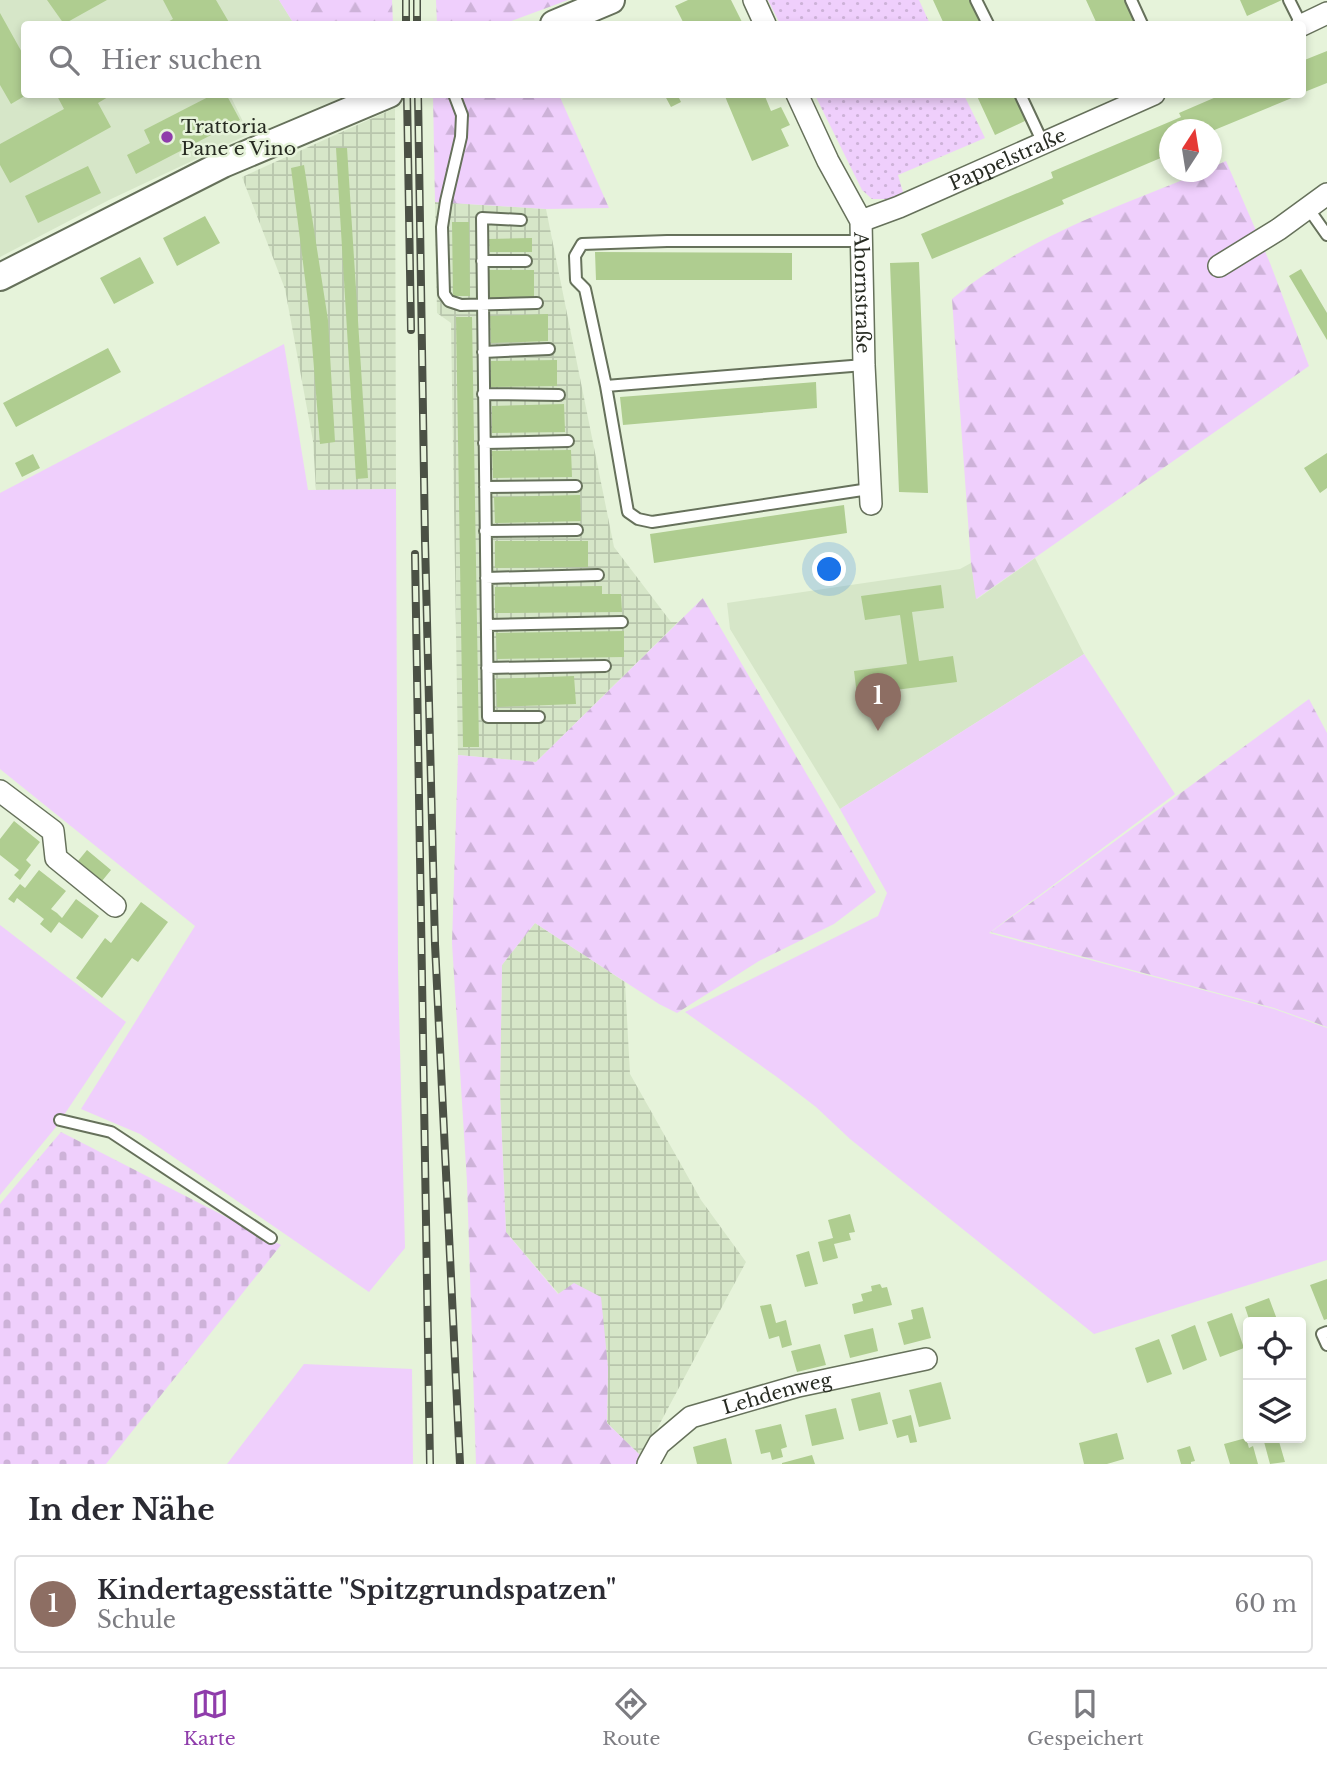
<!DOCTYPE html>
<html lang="de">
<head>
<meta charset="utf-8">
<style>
	:root { --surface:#fff; --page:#f7f7f7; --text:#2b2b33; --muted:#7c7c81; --line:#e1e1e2; --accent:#8f3cab }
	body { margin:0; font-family:"Libre Baskerville",serif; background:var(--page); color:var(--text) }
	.controls { position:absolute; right:21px; bottom:21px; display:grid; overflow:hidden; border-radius:7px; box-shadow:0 4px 10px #0003 }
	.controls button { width:63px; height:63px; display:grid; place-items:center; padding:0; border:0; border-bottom:2px solid var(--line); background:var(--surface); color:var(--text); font:35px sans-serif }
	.compass { position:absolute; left:1159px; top:119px; width:63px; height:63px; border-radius:50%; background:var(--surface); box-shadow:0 4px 10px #0003; rotate:12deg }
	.you { position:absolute; left:830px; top:570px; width:24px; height:24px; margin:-18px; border:5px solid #fff; border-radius:50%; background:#1a73e8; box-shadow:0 0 0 10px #1a73e833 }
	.badge { display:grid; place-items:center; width:46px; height:46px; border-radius:50%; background:var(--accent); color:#fff; font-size:23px; font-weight:700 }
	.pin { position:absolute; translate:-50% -58px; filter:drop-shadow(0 2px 4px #0008) }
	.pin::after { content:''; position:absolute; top:37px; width:24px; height:21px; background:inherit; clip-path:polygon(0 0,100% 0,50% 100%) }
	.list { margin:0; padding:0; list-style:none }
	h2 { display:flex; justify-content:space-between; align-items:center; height:91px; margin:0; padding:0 28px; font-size:30px }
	h2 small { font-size:23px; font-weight:400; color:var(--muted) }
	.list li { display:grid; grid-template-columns:46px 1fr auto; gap:21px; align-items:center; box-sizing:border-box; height:98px; margin:0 14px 14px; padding:0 14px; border:2px solid var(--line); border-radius:7px }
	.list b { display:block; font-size:26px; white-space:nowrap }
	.list p { margin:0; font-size:23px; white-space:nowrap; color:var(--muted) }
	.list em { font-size:23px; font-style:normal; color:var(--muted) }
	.icon { flex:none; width:38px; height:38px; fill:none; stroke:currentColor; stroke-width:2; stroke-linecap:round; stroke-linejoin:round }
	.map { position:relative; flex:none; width:1327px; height:1464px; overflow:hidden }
	.search { position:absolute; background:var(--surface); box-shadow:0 4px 10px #0003; left:21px; right:21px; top:21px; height:77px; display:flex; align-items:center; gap:18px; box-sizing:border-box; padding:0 24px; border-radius:7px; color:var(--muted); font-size:26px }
	.sheet { height:203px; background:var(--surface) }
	nav { display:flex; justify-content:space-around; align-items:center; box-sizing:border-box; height:98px; border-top:2px solid var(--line); background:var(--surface); font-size:19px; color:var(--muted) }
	nav a { display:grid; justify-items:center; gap:4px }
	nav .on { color:var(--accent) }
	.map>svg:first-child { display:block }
</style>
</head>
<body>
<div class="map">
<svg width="1327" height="1464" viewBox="0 0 1327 1464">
	<defs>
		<pattern id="industrial-grid" width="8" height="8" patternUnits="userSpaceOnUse" patternTransform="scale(1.75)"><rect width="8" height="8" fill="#d6e6c8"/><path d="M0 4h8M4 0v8" fill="none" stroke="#b8c5ac"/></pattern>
		<pattern id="forest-firs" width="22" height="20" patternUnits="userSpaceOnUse" patternTransform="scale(1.75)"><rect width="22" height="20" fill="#efcffc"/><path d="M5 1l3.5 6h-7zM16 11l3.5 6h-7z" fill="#cdb2d8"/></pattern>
		<pattern id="cemetery-stones" width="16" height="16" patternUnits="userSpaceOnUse" patternTransform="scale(1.75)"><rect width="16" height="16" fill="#efcffc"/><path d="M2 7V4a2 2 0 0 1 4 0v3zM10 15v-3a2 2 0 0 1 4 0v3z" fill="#cdb2d8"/></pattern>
		<pattern id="park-dots" width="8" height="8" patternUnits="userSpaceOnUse" patternTransform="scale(1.75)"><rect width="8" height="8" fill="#efcffc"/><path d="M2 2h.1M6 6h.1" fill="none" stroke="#cdb2d8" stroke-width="1.8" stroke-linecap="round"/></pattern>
	</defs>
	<rect width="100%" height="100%" fill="#e6f3da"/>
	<path fill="#d6e6c8" d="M0,0H279L294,24H24V94L230,95L249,134L109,200L0,257Z
		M1035,558L1084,654L840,809L730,629L727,603L960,569L971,563L977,599Z"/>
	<path fill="url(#industrial-grid)" d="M395,108L396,489L316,490L313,441L285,289L242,177Z
		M435,202L546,209L614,547L671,622H678L536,762L458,755L451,323L437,313Z
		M535,923L625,982L630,1074L701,1200L746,1262L642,1457L607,1423L608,1367L559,1294L506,1232L500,1093L502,965Z"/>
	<path fill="#efcffc" d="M284,344L308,490L396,489L398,969L405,1248L369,1292L140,1134L81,1109L195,926L0,769V493Z
		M1084,654L1175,794L989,933L1274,1009L1327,1028V1260L1094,1334L850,1139L816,1107L777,1077L685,1012L878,916L887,893L840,809Z
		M0,925L126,1022L56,1127L0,1195Z
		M304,1364L412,1369L413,1464H227Z"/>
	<path fill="url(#forest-firs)" d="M279,0H392L393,24H294Z
		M436,0H568L503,24H437Z
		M433,95H559L609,208L546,209L435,202Z
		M1226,161L1270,263L1309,366L976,599L971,563L952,299C1025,238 1115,208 1202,172H1212V167Z
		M703,598L876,892L834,924L759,961L677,1013L659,1004L535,923L502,965L500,1093L506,1232L558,1294L574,1283L601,1297L608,1367L607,1423L642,1457L638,1464H476L467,1182L452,943L458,755L536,762Z
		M1309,699L1327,733V1027L1274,1008L991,932Z"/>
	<path fill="url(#cemetery-stones)" d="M61,1132L281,1245L106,1464H0V1204Z"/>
	<path fill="url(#park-dots)" d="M768,0H919L930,24H780Z
		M815,95H964L985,138L898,175L903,192L890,199H872L862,190Z"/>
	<path fill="#afcd90" d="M47,0H107L64,24Z
		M163,0H216L230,24H164L173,19Z
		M688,0H731L743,24H684L675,6Z
		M933,0H972L983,24H944Z
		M1086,0H1124L1135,24H1097Z
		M1240,0H1282L1247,16Z
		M0,13L24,56V94H28L11,104L0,85Z
		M1327,51V83L1302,93V61Z
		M56,94H113L98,103L111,127L10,183L0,165V144L64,109Z
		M214,94H226L240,120L136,174L127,155L150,143L144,130Z
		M661,94H677L681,102L671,107L665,96L662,97Z
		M724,94H764L771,111L781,107L790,125L781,129L789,146L752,161Z
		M976,94H1015L1027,120L995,135Z
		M1223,94L1299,95L1212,131V130H1170V154L1062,200L1064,204L932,259L921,234L1053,178L1051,172L1181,117L1179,113Z
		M336,148H347L368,478L356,479Z
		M304,165L328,320L335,442L320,444L310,318L291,168Z
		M88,166L101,193L38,223L25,196Z
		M205,216L220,243L177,266L163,238Z
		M452,222H469L470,296H453Z
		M532,238V252H490L489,239Z
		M595,252L792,253V280H596Z
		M140,257L154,283L114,304L100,278Z
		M919,262L928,493L899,492L890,263Z
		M1301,269L1327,313V340L1289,276Z
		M489,270H534V297L489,298Z
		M548,314V341L491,343L490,316Z
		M456,317H472L479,747H463Z
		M108,348L121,372L16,427L3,403Z
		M557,360V386L491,387V361Z
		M816,382L817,408L623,425L620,397Z
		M564,404L565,432L492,433V406Z
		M571,450L572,477L493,478L492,451Z
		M1327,453V488L1320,493L1304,468Z
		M33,454L40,468L22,477L15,463Z
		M580,495L581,521L495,523L494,497Z
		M844,505L847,533L654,563L650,534Z
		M495,541H588V567L495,568Z
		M941,585L944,608L912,612L919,661L953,656L957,682L857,695L854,671L907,664L900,615L865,620L861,596Z
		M602,586V594H621L622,612L495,613V587Z
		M624,631V657L497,659L496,633Z
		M574,676L576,704L497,707L496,679Z
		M14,821L40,842L26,860L31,865L20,880L14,875L19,870L0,855V839Z
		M87,850L111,870L102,881L78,861Z
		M39,870L66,891L51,909L57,913L62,918L76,899L99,916L82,939L59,922L51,933L40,924L44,919L17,898L14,903L8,899L20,884L25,888Z
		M141,902L168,922L138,962L132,958L102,998L76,978L105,938L111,943Z
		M850,1214L855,1232L849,1233L851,1240L834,1244L838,1258L823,1262L818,1242L833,1238L828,1220Z
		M809,1251L818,1284L805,1287L796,1255Z
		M1327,1279V1319L1324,1320L1310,1285Z
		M880,1284L882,1288L887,1287L892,1305L854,1314L852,1304L863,1301L861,1294L872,1291L871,1286Z
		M1269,1298L1278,1322H1250L1245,1307Z
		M771,1304L776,1323L786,1320L792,1345L782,1348L779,1336L769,1339L760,1306Z
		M923,1307L931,1338L904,1345L898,1323L913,1319L911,1310Z
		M1232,1313L1244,1348L1220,1357L1207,1322Z
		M1195,1325L1207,1360L1183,1370L1171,1335Z
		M873,1328L878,1351L850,1358L844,1335Z
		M1159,1339L1172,1374L1147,1383L1135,1348Z
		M820,1344L826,1365L797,1372L791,1351Z
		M941,1382L951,1419L919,1427L909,1390Z
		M880,1392L888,1424L859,1431L851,1399Z
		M836,1408L844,1439L812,1446L805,1415Z
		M911,1415L917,1442L910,1443L908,1435L897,1438L892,1420Z
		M781,1424L787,1447L781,1449L783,1457L772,1460L770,1452L761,1454L755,1430Z
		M1117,1433L1124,1459L1107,1464H1084L1079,1443Z
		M726,1438L732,1464H697L693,1447Z
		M1246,1438L1249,1448L1253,1446L1258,1464H1230L1224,1444Z
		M1263,1438H1278L1285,1462L1270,1464Z
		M1190,1446L1195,1461L1191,1462V1464H1181L1177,1450Z
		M812,1455L815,1464H782V1463Z"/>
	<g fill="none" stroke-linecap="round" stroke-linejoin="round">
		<g stroke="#66715b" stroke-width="14">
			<path id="service" d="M976,0L988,24
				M1131,0L1142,24
				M1289,0L1301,24
				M454,94L462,115L461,137L446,201L442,227L444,294L449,301L461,305L537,303
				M1020,94L1043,143
				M1308,208L1327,235
				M521,220L482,218L488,717H539
				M862,241H667L582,244L575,256L576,280L585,289L606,386L628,512L638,519L652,522L869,489
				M482,261H526
				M483,352L549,349
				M606,386L864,365
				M483,394L559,395
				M484,443L568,441
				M485,487L576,486
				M485,531L577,530
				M486,578L598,575
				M487,625L622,622
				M487,668L605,666
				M60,1120L111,1132L271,1238
				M1327,1332L1322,1334L1327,1345"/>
		</g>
		<g stroke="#66715b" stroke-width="24">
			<g id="minor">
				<path d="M754,0L765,24"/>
				<path d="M1302,25L1327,13"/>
				<path id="s1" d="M797,94L828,161L861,221L864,365L871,504"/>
				<path id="s2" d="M861,221L899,207L1154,94"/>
				<path d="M1219,266L1279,229L1327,194"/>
				<path d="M0,791L53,831L56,858L115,906"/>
				<path id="s3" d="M648,1464L659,1444L691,1417L798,1386L926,1359"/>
			</g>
		</g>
		<g stroke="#66715b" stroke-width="30">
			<path id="tertiary" d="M554,24L611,0
				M0,277L223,164L389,94"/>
		</g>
		<use href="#service" stroke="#fff" stroke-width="10"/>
		<use href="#minor" stroke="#fff" stroke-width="21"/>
		<use href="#tertiary" stroke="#fff" stroke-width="26"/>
		<g stroke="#4b5145" stroke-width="8">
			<path id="rail" d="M406,0V24
				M417,0V24
				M407,94L411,330
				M418,94L425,541L435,944L460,1464
				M415,554L430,1464"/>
		</g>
		<use href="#rail" stroke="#e6f3da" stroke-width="5" stroke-dasharray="16" stroke-linecap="butt"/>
	</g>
	<circle fill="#8f3cab" stroke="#e6f3da" stroke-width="2.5" cx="167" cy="137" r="7"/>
	<g text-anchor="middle" stroke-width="5" stroke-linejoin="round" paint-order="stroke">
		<g font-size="19" fill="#272b22" stroke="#e6f3da" text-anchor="start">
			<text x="181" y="133">Trattoria<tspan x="181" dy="22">Pane e Vino</tspan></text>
		</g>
		<g font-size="19" fill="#272b22" stroke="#e6f3da">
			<text dy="7" stroke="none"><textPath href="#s2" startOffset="159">Pappelstraße</textPath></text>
			<text dy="7" stroke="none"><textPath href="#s1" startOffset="214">Ahornstraße</textPath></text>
			<text dy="7" stroke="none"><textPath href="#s3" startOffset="154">Lehdenweg</textPath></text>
		</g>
	</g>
</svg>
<div class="controls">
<button><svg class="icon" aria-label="locate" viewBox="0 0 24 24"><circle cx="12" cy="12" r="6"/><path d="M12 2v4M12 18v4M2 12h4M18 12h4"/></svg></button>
<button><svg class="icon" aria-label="layers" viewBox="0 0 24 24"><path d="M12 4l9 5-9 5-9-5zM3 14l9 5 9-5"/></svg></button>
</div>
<svg class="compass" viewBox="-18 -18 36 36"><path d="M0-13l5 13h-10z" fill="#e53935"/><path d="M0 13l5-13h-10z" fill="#7c7c81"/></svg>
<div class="you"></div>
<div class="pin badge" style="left:878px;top:731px;background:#8d6e63">1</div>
<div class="search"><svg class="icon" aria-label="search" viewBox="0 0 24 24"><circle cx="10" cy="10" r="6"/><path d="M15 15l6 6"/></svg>Hier suchen</div>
</div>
<section class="sheet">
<h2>In der Nähe<small></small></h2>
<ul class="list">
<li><span class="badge" style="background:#8d6e63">1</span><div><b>Kindertagesstätte &quot;Spitzgrundspatzen&quot;</b><p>Schule</p></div><em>60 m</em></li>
</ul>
</section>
<nav>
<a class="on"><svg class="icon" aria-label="map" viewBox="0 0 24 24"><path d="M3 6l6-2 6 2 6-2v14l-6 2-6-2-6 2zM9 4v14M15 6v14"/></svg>Karte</a>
<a><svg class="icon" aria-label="directions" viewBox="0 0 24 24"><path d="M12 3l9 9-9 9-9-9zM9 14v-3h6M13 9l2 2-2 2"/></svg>Route</a>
<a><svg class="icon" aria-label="saved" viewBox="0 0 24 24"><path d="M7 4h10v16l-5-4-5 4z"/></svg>Gespeichert</a>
</nav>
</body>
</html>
